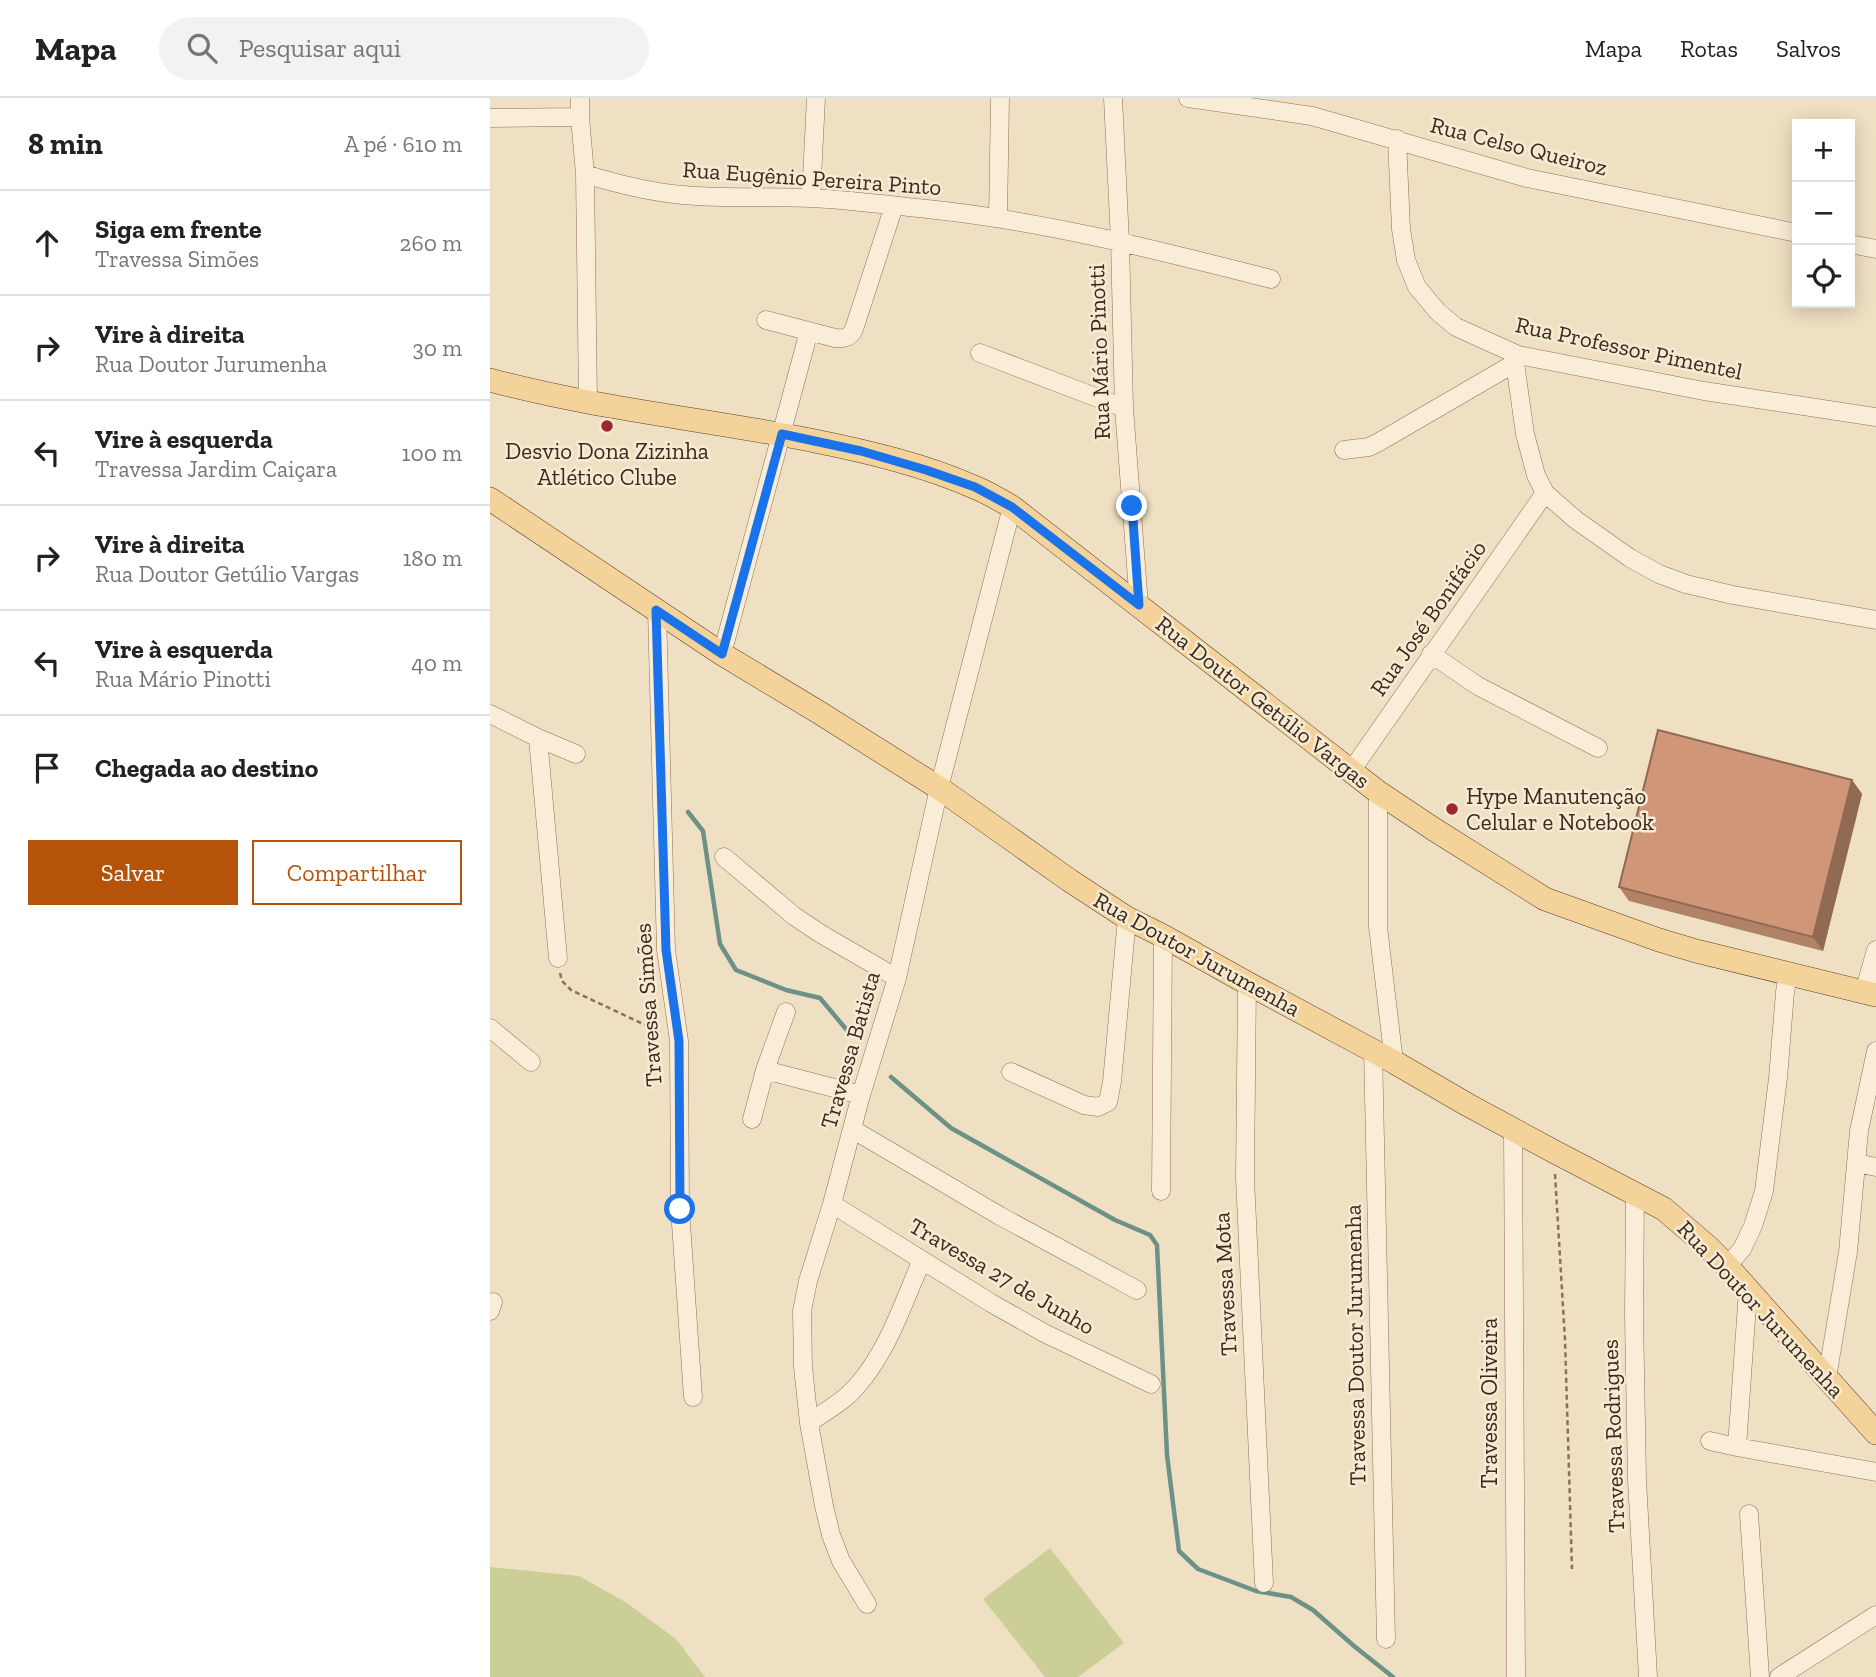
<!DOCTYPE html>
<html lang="pt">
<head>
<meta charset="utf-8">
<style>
	:root { --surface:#fff; --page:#f2f2f2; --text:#222; --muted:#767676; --line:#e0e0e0; --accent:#b45309 }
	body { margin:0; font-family:"Zilla Slab",serif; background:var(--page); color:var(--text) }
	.controls { position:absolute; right:21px; top:21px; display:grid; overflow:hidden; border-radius:0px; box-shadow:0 4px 18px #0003 }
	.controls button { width:63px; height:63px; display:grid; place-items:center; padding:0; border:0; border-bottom:2px solid var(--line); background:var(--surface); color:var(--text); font:35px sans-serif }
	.stop { position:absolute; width:21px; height:21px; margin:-16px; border:5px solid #1a73e8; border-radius:50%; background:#fff }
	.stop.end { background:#1a73e8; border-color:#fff; box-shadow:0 2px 7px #0008 }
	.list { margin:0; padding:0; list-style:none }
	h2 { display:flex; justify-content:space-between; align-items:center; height:91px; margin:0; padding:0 28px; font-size:30px }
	h2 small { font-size:23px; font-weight:400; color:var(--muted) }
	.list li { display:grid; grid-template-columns:46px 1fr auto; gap:21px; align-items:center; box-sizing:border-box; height:105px; padding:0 28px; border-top:2px solid var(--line) }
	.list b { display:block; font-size:26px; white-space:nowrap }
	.list p { margin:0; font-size:23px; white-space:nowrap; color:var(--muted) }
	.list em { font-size:23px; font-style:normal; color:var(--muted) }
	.actions { display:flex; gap:14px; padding:21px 28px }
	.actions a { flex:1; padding:16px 0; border:2px solid var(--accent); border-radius:0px; text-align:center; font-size:24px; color:var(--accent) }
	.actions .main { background:var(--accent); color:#fff }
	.icon { flex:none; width:38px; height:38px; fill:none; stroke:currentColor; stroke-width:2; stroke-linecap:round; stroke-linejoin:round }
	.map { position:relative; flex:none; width:1386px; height:1579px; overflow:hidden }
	header { display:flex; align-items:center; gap:42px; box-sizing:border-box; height:98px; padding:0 35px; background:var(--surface); border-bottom:2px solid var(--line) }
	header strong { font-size:33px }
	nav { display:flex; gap:38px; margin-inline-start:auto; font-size:24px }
	.search { width:490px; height:63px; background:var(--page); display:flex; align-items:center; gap:18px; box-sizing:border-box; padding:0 24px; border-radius:38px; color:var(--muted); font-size:26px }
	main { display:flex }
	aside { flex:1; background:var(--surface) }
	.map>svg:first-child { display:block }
</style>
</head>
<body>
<header>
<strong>Mapa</strong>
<div class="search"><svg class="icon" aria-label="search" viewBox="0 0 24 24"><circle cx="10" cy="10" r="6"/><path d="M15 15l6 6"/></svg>Pesquisar aqui</div>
<nav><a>Mapa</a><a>Rotas</a><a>Salvos</a></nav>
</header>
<main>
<aside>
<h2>8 min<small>A pé · 610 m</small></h2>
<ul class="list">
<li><svg class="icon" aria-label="ahead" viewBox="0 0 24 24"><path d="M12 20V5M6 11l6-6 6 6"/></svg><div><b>Siga em frente</b><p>Travessa Simões</p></div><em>260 m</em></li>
<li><svg class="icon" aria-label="right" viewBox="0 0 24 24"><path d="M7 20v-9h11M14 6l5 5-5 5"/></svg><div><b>Vire à direita</b><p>Rua Doutor Jurumenha</p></div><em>30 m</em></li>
<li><svg class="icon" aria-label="left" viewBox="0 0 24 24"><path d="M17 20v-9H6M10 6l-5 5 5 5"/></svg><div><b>Vire à esquerda</b><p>Travessa Jardim Caiçara</p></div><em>100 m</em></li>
<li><svg class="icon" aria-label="right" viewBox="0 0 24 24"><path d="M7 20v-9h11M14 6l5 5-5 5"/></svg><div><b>Vire à direita</b><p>Rua Doutor Getúlio Vargas</p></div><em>180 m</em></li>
<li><svg class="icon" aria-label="left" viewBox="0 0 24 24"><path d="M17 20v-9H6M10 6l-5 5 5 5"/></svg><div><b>Vire à esquerda</b><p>Rua Mário Pinotti</p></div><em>40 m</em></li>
<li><svg class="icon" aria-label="arrive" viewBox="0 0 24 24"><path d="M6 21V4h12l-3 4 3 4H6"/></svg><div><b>Chegada ao destino</b></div></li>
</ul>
<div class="actions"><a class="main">Salvar</a><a>Compartilhar</a></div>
</aside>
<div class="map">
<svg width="1386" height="1579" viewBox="0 0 1386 1579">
	<rect width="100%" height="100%" fill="#f0e0c3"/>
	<path fill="#cbce96" d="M560,1450L634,1545L588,1579H555L493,1501Z
		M0,1469L89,1478L137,1505L186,1541L215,1579H0Z"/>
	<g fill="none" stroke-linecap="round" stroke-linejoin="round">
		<path stroke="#6c9186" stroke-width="4.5" d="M198,714L213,733L230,846L246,872L296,892L330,900L361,937
			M401,979L461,1030L625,1122L660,1137L667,1147L677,1357L689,1453L708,1471L766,1493L801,1499L823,1512L864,1548L903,1579"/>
		<g stroke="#8b7159" stroke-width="19">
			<path id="minor" d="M90,0V19L95,76L98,304
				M623,0L630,143L634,310L649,507
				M698,0L822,18L1037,80L1307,135
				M0,20L90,19
				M907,41L911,131L916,162L927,189L948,214L966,229L1028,257L1214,293L1386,319
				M95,76C127,86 159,94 193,97C235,101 278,98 321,100C360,102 399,107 437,111C554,123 667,152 781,181
				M321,100L326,0
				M508,120L510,0
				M1360,146L1386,151
				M276,222L345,240C354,241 360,240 364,231L404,108
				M490,255L634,310
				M1028,257L1025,265L1035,336L1046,377L1055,395L1086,422L1140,460L1169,476L1196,486L1243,497L1386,522
				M854,352L879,349L889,344L1025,265
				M167,512L176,852L189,943L190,1111L203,1299
				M232,556L319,233
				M941,556L988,588L1108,650
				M0,616L48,640L86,656
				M48,640L68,860
				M861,673L1055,395
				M888,694V829L904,964
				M234,759L304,818L331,836L407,880
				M757,885L755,1080L774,1485
				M1374,894L1386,852
				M0,930L41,964
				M883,952L896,1541
				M275,972L371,997
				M521,974L594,1007L608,1009L618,1004L622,984L637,820
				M262,1021L275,972L296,914
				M362,1031L510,1118L647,1192
				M1023,1031L1026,1579
				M1366,1065L1386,1069
				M671,1093L673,838
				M1145,1095L1144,1218L1147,1382L1158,1579
				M342,1106L501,1205L554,1235L661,1286
				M1237,1168L1252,1151L1263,1128L1274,1093L1288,980L1295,894L1298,876
				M0,1213L3,1204
				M1337,1280L1358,1154L1369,1033L1386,953
				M319,1325C335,1313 354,1304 367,1288C398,1253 413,1205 432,1162
				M1220,1343L1247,1349L1386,1374
				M1247,1349L1258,1192
				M1259,1416L1270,1579
				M377,1506L351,1463L341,1437L334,1408L319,1325L313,1269L312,1213L318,1183L342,1106L371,997L407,880L449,690L522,409
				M1289,1579L1386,1517"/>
		</g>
		<g stroke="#583f2d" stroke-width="24">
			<path id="major" d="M0,282C107,311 217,321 325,343C379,354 434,367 484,389C497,394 510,402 522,409L888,694L945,732L1055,801L1169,842L1206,853L1386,897
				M0,401L232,556L330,615L449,690L579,782L637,820L673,838L757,885L904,964L978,1007L1063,1053L1174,1111L1218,1149L1237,1168L1386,1335"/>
		</g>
		<path stroke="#8b7159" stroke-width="2.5" stroke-dasharray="5 3.5" stroke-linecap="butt" d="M70,875L72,883L81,892L170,934
			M1065,1076L1075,1242L1082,1471"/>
		<use href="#minor" stroke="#faedd7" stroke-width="18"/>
		<use href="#major" stroke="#f4d39a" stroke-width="23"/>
	</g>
	<path fill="#b28267" d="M1362,682L1372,696L1333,853L1139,803L1129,789Z"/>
	<path fill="#916a54" d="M1362,682L1372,696L1333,853L1323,839Z"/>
	<path fill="#cf9778" stroke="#916a54" stroke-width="2" d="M1168,632L1362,682L1323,839L1129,789Z"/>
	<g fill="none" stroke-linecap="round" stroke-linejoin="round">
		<path stroke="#1a73e8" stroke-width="9" d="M190,1111L189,943L176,852L166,512L232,556L292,336L371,353L436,372L485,389L522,409L649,507L642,408"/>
	</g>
	<g fill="#9c272e" stroke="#f7ead3" stroke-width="2.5">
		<circle cx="117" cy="328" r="7"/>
		<circle cx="962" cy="711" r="7"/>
	</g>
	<g text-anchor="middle" stroke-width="5" stroke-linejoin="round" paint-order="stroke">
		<g font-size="23" fill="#3a2a1e" stroke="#f7ead3">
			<text transform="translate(1029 48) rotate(14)" y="8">Rua Celso Queiroz</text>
			<text transform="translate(322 80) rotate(4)" y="8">Rua Eugênio Pereira Pinto</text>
			<text transform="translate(1139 250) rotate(12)" y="8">Rua Professor Pimentel</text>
			<text transform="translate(609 254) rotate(-92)" y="8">Rua Mário Pinotti</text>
			<text transform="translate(938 520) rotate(-55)" y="8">Rua José Bonifácio</text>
			<text transform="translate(773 604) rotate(38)" y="8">Rua Doutor Getúlio Vargas</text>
			<text transform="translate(707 856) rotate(29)" y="8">Rua Doutor Jurumenha</text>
			<text transform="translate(158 907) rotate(-94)" y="8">Travessa Simões</text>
			<text transform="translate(360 952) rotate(-74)" y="8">Travessa Batista</text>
			<text transform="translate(512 1178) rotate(30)" y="8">Travessa 27 de Junho</text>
			<text transform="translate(735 1186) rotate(-93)" y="8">Travessa Mota</text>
			<text transform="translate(1271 1211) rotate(47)" y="8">Rua Doutor Jurumenha</text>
			<text transform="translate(865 1247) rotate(-91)" y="8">Travessa Doutor Jurumenha</text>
			<text transform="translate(999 1305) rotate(-90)" y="8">Travessa Oliveira</text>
			<text transform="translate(1123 1338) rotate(-92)" y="8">Travessa Rodrigues</text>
		</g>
		<g font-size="23" fill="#3a2a1e" stroke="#f7ead3">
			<text x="117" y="361">Desvio Dona Zizinha<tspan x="117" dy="26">Atlético Clube</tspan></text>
			<text x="976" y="706" text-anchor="start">Hype Manutenção<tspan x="976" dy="26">Celular e Notebook</tspan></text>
		</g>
	</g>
</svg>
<div class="controls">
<button>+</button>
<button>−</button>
<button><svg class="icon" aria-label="locate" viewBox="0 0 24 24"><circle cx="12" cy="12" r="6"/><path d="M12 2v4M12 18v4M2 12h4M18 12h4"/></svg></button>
</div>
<div class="stop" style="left:190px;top:1111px"></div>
<div class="stop end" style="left:642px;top:408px"></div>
</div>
</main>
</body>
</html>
